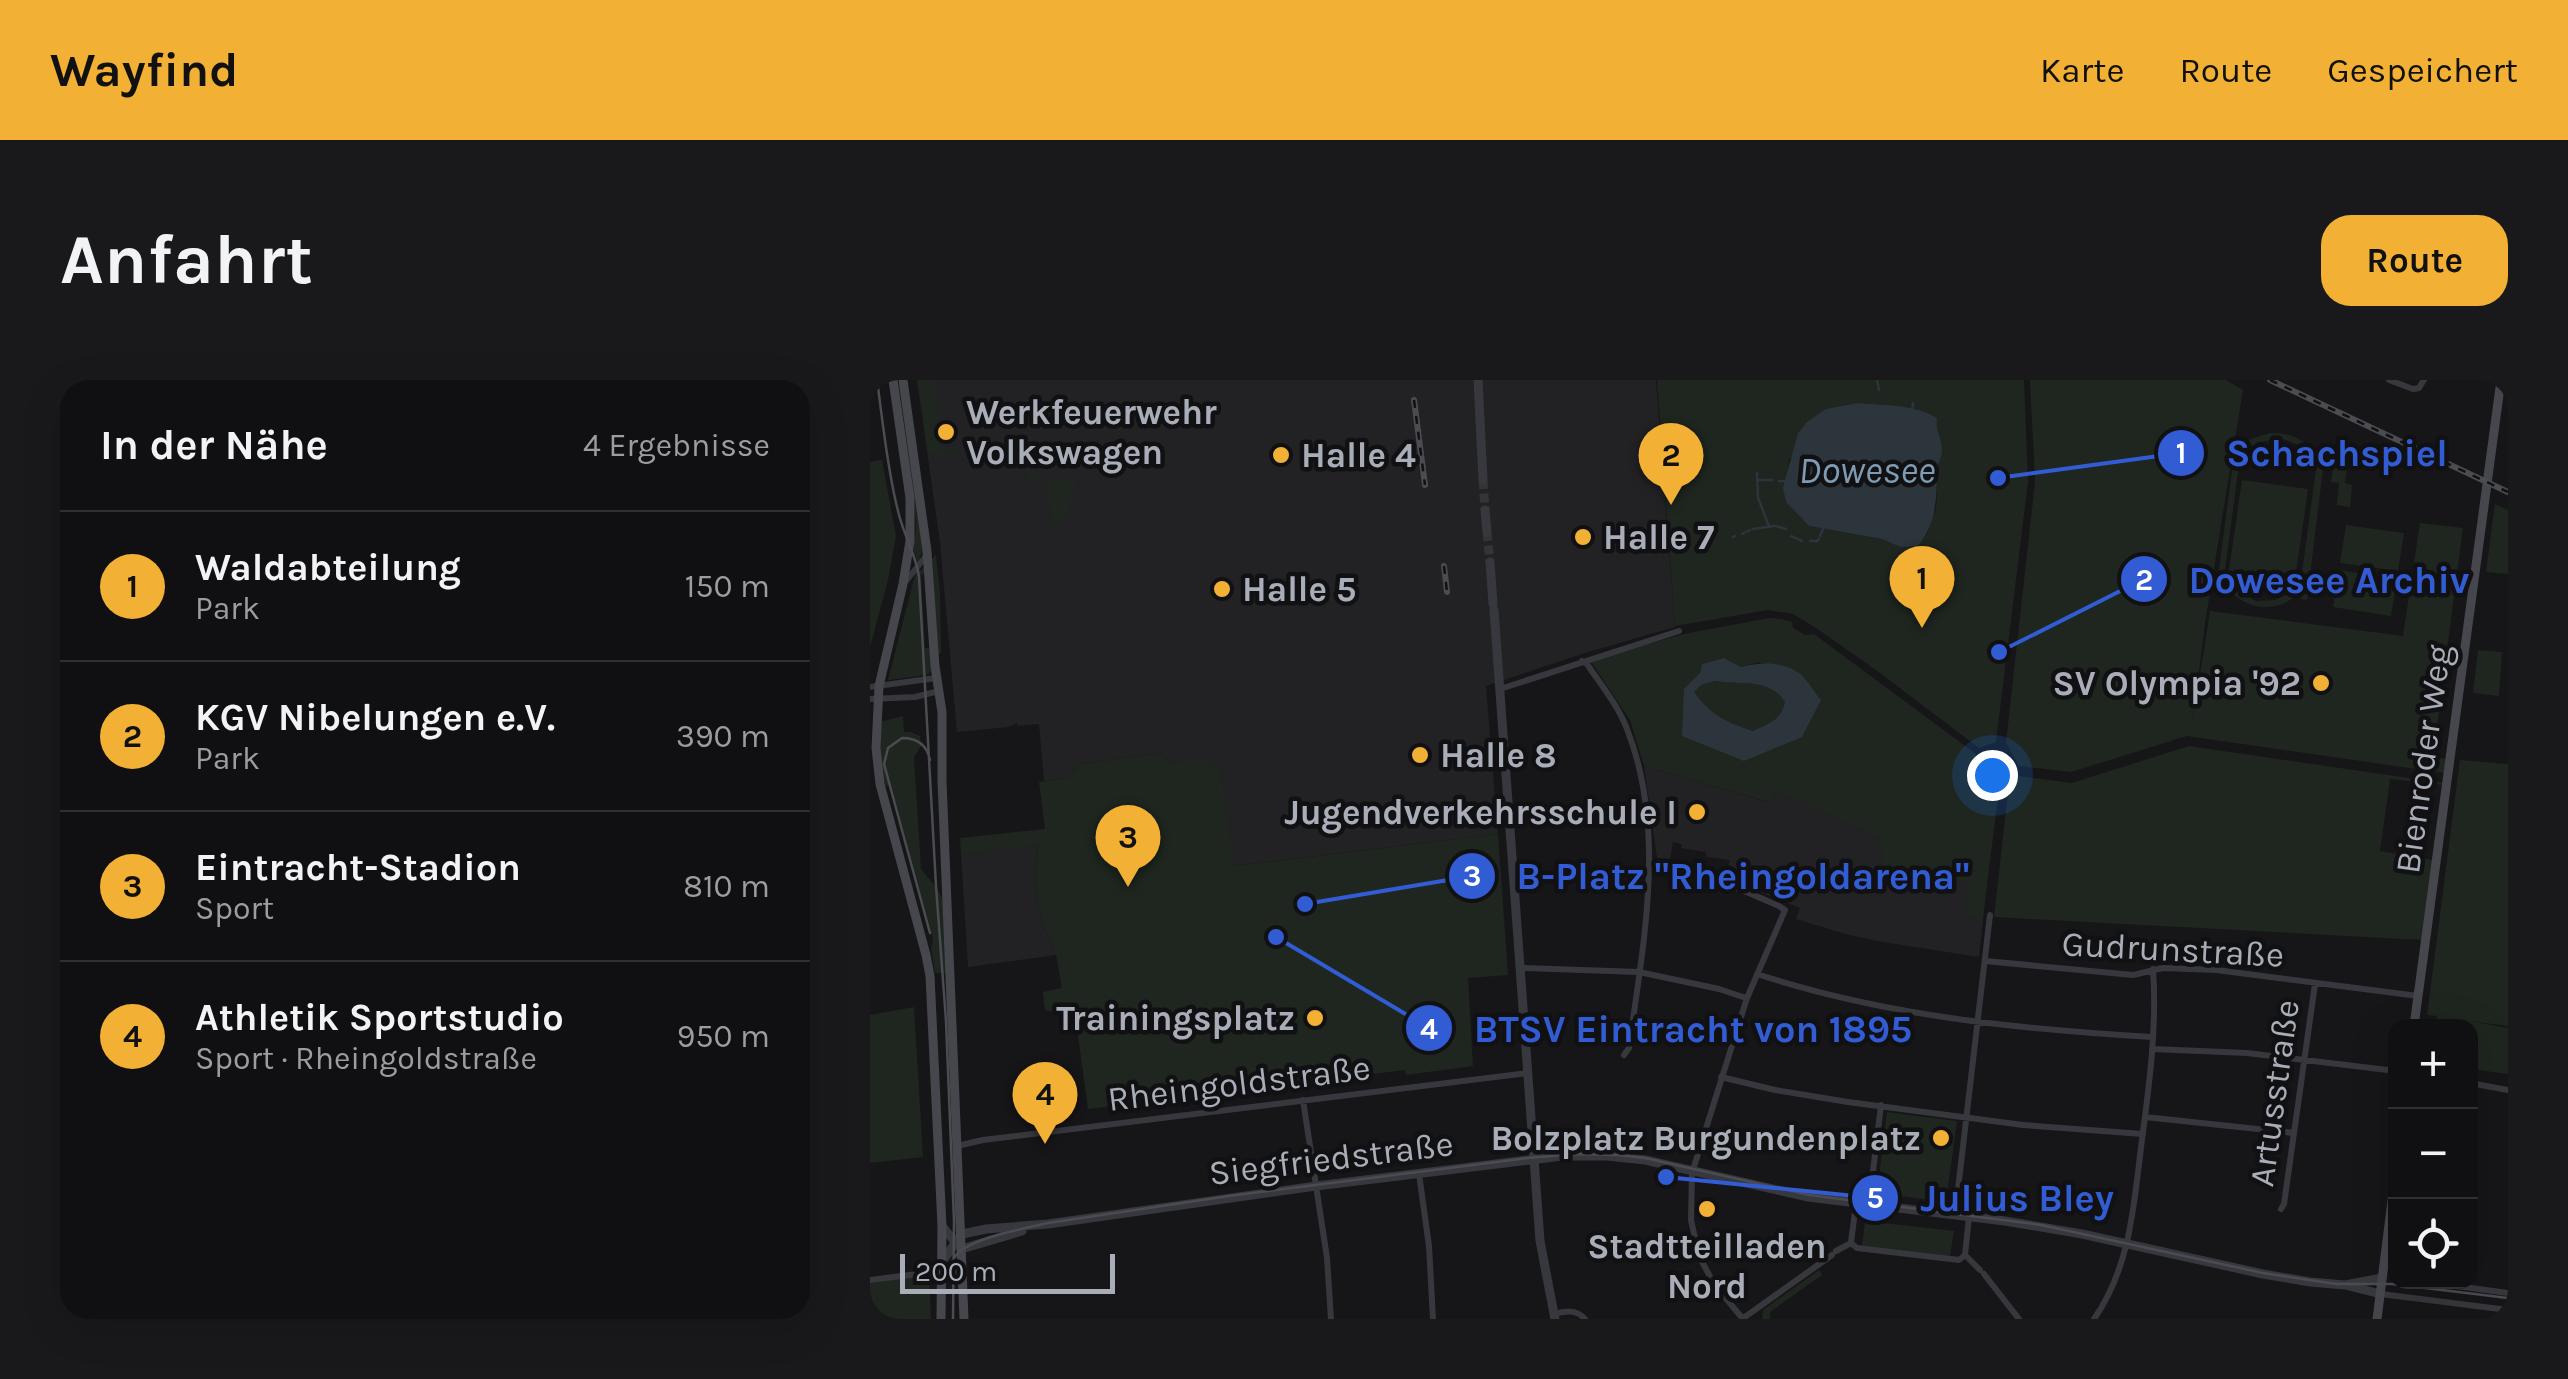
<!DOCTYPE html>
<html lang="de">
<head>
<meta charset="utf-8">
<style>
	:root { --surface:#101012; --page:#19191b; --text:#f1f3f6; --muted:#9c9d9f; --line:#303032; --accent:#f2b134 }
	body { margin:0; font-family:Karla,sans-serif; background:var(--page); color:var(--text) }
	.controls { position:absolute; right:30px; bottom:30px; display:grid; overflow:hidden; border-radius:20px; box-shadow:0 10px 40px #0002 }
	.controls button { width:90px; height:90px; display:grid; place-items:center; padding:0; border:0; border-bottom:2px solid var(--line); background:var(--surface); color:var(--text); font:50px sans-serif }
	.scale { position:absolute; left:30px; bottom:25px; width:215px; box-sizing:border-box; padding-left:10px; border:5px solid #a8adb8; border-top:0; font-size:28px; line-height:35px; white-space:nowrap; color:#a8adb8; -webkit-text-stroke:8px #111113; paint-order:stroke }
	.you { position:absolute; left:1122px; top:395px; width:35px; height:35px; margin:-25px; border:8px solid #fff; border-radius:50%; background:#1a73e8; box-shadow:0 0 0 15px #1a73e833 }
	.badge { display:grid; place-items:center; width:65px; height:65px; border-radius:50%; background:var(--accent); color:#111; font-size:32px; font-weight:700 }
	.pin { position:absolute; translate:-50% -82px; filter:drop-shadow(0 2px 5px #0008) }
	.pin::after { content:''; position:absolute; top:52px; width:35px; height:30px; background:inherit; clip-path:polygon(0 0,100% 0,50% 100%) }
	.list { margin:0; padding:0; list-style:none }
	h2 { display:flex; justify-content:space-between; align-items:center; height:130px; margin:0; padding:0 40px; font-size:42px }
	h2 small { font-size:32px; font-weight:400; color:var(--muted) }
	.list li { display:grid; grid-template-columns:65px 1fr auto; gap:30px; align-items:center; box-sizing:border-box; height:150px; padding:0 40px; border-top:2px solid var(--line) }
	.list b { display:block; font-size:38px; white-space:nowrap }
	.list p { margin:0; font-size:32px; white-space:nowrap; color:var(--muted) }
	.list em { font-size:32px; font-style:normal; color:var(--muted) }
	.icon { flex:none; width:55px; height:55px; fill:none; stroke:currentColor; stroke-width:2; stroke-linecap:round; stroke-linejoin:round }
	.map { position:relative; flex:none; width:1638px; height:939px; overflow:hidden; border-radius:30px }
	header { display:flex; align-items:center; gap:60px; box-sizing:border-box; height:140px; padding:0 50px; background:var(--accent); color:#111 }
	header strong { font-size:48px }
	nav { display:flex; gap:55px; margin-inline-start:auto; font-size:35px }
	.intro { display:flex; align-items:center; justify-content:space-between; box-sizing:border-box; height:240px; padding:0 60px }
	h1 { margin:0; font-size:70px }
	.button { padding:25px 45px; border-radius:30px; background:var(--accent); color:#111; font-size:35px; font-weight:700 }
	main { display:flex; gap:60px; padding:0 60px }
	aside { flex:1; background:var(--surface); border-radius:30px; box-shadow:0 10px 40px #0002 }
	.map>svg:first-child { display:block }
</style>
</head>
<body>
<header>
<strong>Wayfind</strong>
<nav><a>Karte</a><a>Route</a><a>Gespeichert</a></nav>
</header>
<div class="intro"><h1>Anfahrt</h1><a class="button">Route</a></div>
<main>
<aside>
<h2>In der Nähe<small>4 Ergebnisse</small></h2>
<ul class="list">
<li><span class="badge">1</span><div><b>Waldabteilung</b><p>Park</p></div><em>150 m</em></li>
<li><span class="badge">2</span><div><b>KGV Nibelungen e.V.</b><p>Park</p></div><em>390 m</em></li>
<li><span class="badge">3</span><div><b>Eintracht-Stadion</b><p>Sport</p></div><em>810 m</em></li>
<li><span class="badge">4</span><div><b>Athletik Sportstudio</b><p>Sport · Rheingoldstraße</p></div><em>950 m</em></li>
</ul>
</aside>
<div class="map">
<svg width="1638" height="939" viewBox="0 0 1638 939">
	<rect width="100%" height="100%" fill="#161618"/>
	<path fill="#222225" d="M47,0H786L805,247L715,273L616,306L628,454L363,486L351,392L302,383L290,373L210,384L197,398L174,401L169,344L148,346L147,343L139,347L87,352L70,163Z
		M774,386L898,422L905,409L1117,504L1109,577L1013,562L975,554L926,539L930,528L854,498L860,480L836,477V472L811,468L812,464L803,462L800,479L787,478Z
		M168,464L165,493L167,522L174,547L186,575L98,587L91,474Z"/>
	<path fill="#1e261f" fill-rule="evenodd" d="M28,0L46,110L52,171L48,183L50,190L54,188V193L51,196L55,268H60L61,291L57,295L18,300L48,183L43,168L46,149L44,117Z
		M48,0H64L73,71L92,69V72L63,76L61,72H58Z
		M787,0H1154L1158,102L1126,362L1109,368L1006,290L946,248L923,234L898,230L805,246ZM988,23L1030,26L1053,31L1062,37L1072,69L1068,84L1066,129L1056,156L1030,167L1012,159L939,146L917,122L919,80L923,76L927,66Z
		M1160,0H1356L1373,10L1336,237L1322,345L1340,231L1533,256L1550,143L1593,148L1563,377L1576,379L1574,393L1317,356L1201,392L1149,386L1136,363L1165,102Z
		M1399,53C1421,52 1437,60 1449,79L1454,81L1437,220L1431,219L1430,212C1402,240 1360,227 1349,190L1364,75L1379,60ZM1412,59C1429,63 1440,72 1446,89L1431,200L1423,212L1405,220L1386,221L1368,212L1358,198L1424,207L1438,109L1372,100L1358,197L1355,189L1370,78L1388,62Z
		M162,55L167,89L170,94H173L174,100L159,103L153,56Z
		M1464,79L1478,81L1475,103L1482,105L1480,127L1467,125L1469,103L1461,102Z
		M12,80L26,156L18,200L0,267V82Z
		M205,99L206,107L203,108L198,133L196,136L193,135L192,141L182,144L177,106L171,105V103Z
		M1625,124L1638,130V194L1616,192Z
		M1476,145L1534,153L1528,191L1470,183Z
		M66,175L70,213L71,273H68L62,179Z
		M1469,190L1527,199L1521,236L1463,227Z
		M899,238L912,239L922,242L923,248L935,255L944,254L1106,374L1130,402L1113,536H1094L1099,501L1013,489L1010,458L905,410L899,422L774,386L760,340L720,280L814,254ZM854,278L871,287L889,282L951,320L874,381L815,310L830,293L832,284Z
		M1608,270L1632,272L1629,316L1603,313Z
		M846,301C871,305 900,298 915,322C909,341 901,343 883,351C855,342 842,336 824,312L830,305Z
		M33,336L34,352H41L50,356L51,366L44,377L51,489L68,510L74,522L76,593H65L61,568L63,559L21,405L15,406L11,385L10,342Z
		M1319,366L1573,403V405L1520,399L1510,471L1563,480L1553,560L1124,537L1139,403L1148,396L1202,403Z
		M290,373L302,383L337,378L351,391L364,486L628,454L638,595L598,598L603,686L536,695L535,690L357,712V716L277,727L275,722L218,729L205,634L196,635L175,630L173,612L192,608L186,575L174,547L167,522L165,493L168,465L91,474L90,458L175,449L169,402L197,398L210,384Z
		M1590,380L1638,384V646L1599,641L1638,648V694L1601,689L1600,646H1566L1567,636L1557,635Z
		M44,627L53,777L0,783V635Z
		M1017,732L1087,741L1076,822L1007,813Z
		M995,841L1084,851L1080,876L992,866Z
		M949,890L952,895L900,932V939H892L893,930Z
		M59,894L61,939H0V903Z"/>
	<path fill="#2c353c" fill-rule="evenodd" d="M988,23L1030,26L1053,31L1067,38C1065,50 1072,59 1072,70C1072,76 1069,81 1068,87C1065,118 1069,140 1048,166L1030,167L1012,159L939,146L916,122L913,108L928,53L937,42L956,29Z
		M854,278L871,287C890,282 912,281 929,293C937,299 944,312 951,320L932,357L874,381L812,356L814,309L830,293L832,284ZM845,301C870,305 900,298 915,322C910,341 900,343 883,351C856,342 842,336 824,312L831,305Z"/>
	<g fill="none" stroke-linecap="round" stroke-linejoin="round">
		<path stroke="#2c353c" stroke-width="2.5" d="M1007,0L1009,10
			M1042,33L1043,23
			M887,93L888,118L899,146
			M889,100H902
			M909,101H915
			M906,146L916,149
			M883,149L904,146
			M872,154L880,150
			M921,156L932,161
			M950,156L953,149
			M863,157L865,156
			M940,161H947L949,159
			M1051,200L1064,217"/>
		<path stroke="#333438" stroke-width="9" stroke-dasharray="9 4.5" stroke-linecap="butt" d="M613,100L615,130
			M617,152L620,182"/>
		<path stroke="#37383d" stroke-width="6" d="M1519,0L1543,9L1549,8L1554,0
			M36,201L56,176
			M712,281L717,284C731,305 748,325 757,349C797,451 773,564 759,668L754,675
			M0,307L66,298
			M630,309L809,251
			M0,319L45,317L69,311
			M779,487C826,488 867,508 909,526L915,530L877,618L822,793L821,840L829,876L844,904L873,939
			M1115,581L1263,595L1293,588L1346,590L1548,616
			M651,588L769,592L849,609L876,618
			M887,594C1015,636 1148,649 1282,657
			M1282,669L1377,673L1526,691
			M851,697L905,710L978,722L1153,745L1273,754
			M1600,703L1638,710
			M433,720L457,878L461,939
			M1275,737L1424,753
			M87,766L113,760L658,693
			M549,794L559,866L563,939
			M999,824L1011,725
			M1411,829L1414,824L1445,604
			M1085,835L1120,535
			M981,862L986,824
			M981,863L987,868L1089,880L1095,875
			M966,871L981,863
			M1095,875L1099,837
			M1095,875L1110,890
			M1114,894L1149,939
			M0,900L78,890H83L92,896
			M1557,902L1638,913
			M1511,914L1638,930
			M684,934C697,931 706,929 715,939
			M872,939L962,875
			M1224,939C1263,883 1264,817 1273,752C1280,699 1287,643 1283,589"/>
		<path stroke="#37383d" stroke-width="9" d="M608,0L613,100
			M615,130L617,152
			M620,182L623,224
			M624,230L670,861L685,939
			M72,846L85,862L95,868L152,851
			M71,883L92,854L116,849L178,844L446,806L692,776H737L775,780L938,817L1135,841L1212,854L1393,894L1440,902L1475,905L1512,898
			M1479,906L1511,914"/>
		<path stroke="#45474d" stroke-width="9" d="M23,0L40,118V161L33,204L9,306L6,368L10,404L56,575L60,596L72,846L71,939
			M33,0L57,171L65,286L72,332V401L94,939
			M1544,646L1631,0
			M1507,939L1526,790"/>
		<path stroke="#4a4c52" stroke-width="2.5" d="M7,0C13,43 17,88 28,131C33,154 46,174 49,197L66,506L76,641L84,841L83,939
			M60,553L14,384L18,368L32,358C48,358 57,365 60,380
			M78,896C79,887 81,881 87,874C102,858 156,848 178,843L359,816L658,778L705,774L749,775L775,778L939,815L1171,845L1393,893L1466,904H1522L1638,918"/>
		<g stroke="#4a4c52" stroke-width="6">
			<path id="rail" d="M1400,0L1638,112
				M544,20L555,105
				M574,186L577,212"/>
		</g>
		<use href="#rail" stroke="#111113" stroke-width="2.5" stroke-dasharray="8" stroke-linecap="butt"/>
	</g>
	<g fill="#f2b134" stroke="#111113" stroke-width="4">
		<circle cx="76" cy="52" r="10"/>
		<circle cx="411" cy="75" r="10"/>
		<circle cx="713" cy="157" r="10"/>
		<circle cx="352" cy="209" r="10"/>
		<circle cx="1451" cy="303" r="10"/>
		<circle cx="550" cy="375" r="10"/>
		<circle cx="827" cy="432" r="10"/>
		<circle cx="445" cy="638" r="10"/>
		<circle cx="1071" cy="758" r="10"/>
		<circle cx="837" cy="829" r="10"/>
	</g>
	<g text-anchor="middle" stroke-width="9" stroke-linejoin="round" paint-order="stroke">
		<g font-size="35" font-weight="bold" fill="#a8adb8" stroke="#111113" text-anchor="start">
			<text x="96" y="44">Werkfeuerwehr<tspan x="96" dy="40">Volkswagen</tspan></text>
			<text x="431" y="87">Halle 4</text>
			<text x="733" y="169">Halle 7</text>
			<text x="372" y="221">Halle 5</text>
			<text x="1431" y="315" text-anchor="end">SV Olympia '92</text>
			<text x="570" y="387">Halle 8</text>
			<text x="807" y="444" text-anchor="end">Jugendverkehrsschule I</text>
			<text x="425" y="650" text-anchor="end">Trainingsplatz</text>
			<text x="1051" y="770" text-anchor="end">Bolzplatz Burgundenplatz</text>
			<text x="837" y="878" text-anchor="middle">Stadtteilladen<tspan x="837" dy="40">Nord</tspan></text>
		</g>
		<g font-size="35" fill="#a8adb8" stroke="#111113">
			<text transform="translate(1553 379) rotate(-82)" y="12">Bienroder Weg</text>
			<text transform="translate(1303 569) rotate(3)" y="12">Gudrunstraße</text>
			<text transform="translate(369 703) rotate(-7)" y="12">Rheingoldstraße</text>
			<text transform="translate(1404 713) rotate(-82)" y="12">Artusstraße</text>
			<text transform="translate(461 778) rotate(-7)" y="12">Siegfriedstraße</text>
		</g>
		<g font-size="38" font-style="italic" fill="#7f9bb3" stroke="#111113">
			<text x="997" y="103">Dowesee</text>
		</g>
	</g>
	<path fill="none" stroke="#325cd3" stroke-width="4" d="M1128 98L1311 73M1129 272L1274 199M435 524L602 496M406 557L559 648M796 797L1005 818"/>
	<g fill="#325cd3" stroke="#111113" stroke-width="4">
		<circle cx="1128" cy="98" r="10"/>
		<circle cx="1129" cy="272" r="10"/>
		<circle cx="435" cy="524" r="10"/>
		<circle cx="406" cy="557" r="10"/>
		<circle cx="796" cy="797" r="10"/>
		<circle cx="1311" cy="73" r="25"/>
		<circle cx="1274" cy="199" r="25"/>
		<circle cx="602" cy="496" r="25"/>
		<circle cx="559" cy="648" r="25"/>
		<circle cx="1005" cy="818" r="25"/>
	</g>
	<g font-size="30" text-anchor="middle" font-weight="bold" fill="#fff">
		<text x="1311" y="83">1</text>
		<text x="1274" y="210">2</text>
		<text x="602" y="506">3</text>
		<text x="559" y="659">4</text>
		<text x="1005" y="828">5</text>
	</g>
	<g font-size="38" text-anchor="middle" font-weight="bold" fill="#325cd3" stroke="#111113" stroke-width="9" stroke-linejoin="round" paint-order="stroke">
		<text x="1467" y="86">Schachspiel</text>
		<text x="1459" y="213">Dowesee Archiv</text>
		<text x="873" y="509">B-Platz "Rheingoldarena"</text>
		<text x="823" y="662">BTSV Eintracht von 1895</text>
		<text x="1147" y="831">Julius Bley</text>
	</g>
</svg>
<div class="controls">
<button>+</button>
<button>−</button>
<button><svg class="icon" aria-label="locate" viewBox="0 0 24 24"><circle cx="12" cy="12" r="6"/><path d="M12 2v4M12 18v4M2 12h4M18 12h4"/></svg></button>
</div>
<div class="scale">200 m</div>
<div class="you"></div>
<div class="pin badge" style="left:1052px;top:248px">1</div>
<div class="pin badge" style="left:801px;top:125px">2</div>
<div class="pin badge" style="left:258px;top:507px">3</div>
<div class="pin badge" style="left:175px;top:764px">4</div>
</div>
</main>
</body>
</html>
